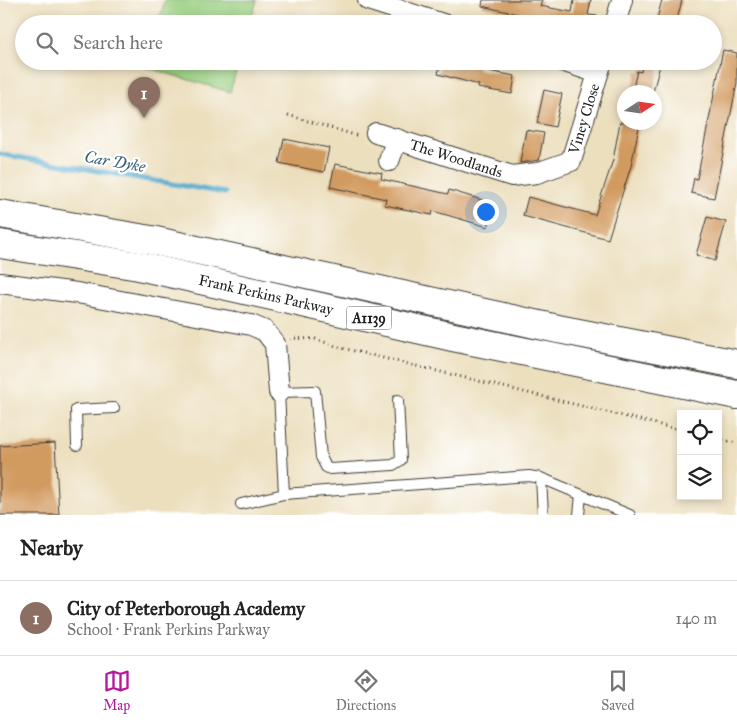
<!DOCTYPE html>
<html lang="en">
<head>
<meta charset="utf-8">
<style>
	:root { --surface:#fff; --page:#f6f6f6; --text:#222; --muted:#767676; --line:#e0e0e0; --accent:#b5179e }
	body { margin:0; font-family:"IM FELL Great Primer",serif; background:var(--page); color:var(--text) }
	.controls { position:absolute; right:15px; bottom:15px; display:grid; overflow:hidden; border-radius:0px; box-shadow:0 2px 8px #0003 }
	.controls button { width:45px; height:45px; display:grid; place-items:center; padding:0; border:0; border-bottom:1px solid var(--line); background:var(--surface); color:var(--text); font:25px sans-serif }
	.compass { position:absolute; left:617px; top:85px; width:45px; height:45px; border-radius:50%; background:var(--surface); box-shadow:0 2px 8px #0003; rotate:78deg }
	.you { position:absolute; left:485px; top:211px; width:18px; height:18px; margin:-12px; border:4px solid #fff; border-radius:50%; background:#1a73e8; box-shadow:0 0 0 8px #1a73e833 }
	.badge { display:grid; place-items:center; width:32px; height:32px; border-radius:50%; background:var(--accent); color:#fff; font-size:16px; font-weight:700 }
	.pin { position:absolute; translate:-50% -41px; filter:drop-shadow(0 1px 2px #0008) }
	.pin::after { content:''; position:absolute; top:26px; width:18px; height:15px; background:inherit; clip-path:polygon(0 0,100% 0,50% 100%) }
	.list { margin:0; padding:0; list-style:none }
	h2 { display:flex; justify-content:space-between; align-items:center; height:65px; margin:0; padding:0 20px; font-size:21px }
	h2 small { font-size:16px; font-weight:400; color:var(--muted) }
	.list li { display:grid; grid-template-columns:32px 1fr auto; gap:15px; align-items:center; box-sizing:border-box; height:75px; padding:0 20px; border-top:1px solid var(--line) }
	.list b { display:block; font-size:19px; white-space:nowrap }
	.list p { margin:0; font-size:16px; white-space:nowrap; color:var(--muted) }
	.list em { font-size:16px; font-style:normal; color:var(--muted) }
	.icon { flex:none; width:28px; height:28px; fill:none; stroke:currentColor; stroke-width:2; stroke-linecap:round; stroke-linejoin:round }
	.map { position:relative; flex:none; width:737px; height:515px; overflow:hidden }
	.search { position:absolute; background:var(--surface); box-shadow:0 2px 8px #0003; left:15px; right:15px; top:15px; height:55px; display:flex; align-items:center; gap:12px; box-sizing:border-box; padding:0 18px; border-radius:28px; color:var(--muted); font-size:19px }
	.sheet { height:140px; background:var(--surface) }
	nav { display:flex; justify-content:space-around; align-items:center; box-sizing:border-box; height:70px; border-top:1px solid var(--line); background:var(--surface); font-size:14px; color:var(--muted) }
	nav a { display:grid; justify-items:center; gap:2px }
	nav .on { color:var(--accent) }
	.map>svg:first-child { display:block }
</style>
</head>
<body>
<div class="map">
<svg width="737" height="515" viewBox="0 0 737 515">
	<rect width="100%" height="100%" fill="#fff"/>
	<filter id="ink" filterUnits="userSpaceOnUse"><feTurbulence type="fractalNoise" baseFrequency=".02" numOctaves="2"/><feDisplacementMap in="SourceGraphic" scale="10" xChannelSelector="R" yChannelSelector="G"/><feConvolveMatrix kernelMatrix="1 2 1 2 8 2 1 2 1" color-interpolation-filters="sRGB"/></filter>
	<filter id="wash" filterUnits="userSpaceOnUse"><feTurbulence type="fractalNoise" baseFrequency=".0096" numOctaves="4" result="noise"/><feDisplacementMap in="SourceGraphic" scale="20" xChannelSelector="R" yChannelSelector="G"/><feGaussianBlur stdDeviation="1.12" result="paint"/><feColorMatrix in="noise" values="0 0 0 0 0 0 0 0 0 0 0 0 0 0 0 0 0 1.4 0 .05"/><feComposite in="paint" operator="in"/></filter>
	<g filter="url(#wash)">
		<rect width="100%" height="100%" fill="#ecdfbe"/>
		<path fill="#98ce7f" stroke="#5a754e" d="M165,0H257L250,24H158Z
			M147,61H239L230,92L145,67Z"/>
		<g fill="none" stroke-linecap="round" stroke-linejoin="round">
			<path stroke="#50a8cd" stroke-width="5" d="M0,154L225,193"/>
		</g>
		<g id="blocks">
			<path fill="#d19a5e" d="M483,0H542L540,6L572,12L574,0H591L588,15L598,16L597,24H560L482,6Z
				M662,0H682L676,24L656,22Z
				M723,50L737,53V83L714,198L691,193L694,178L697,179Z
				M441,61H462L478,66L477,69L515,76L512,94L478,88L479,85L438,74Z
				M643,61H661L653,92H632L637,71L641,72Z
				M544,90L562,94L555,127L537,123Z
				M620,122H640L631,166L608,239L523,216L528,197L595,215L613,160Z
				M526,130L544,133L539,160L520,163Z
				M284,139L329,148L324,172L279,163Z
				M335,164L382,173L381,179L448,194L449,190L495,204L488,227L433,211L432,215L385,205L386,199L330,187Z
				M707,217L726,222L715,261L696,255Z
				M55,443L59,515H0V446Z"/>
		</g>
	</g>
	<g filter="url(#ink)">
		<use href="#blocks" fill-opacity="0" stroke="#3b3934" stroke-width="1"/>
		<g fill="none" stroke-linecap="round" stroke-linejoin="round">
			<g stroke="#3b3934" stroke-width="12">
				<path id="lane" d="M398,400L401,460L393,465L330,469L326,467L321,457L315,391L279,392L284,494L529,476L541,478L630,515
					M77,445L76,410L114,408
					M541,478L543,515
					M241,504L284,494
					M579,515L581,495"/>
			</g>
			<g stroke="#3b3934" stroke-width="22">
				<g id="street">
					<path d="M368,0L443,24"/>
					<path d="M615,24L622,0"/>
					<path d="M562,61L598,73"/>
					<path id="s1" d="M376,133L512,176L537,173L571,161L602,61"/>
					<path d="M389,161L397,139"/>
					<path d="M0,283L77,293L251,325L265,331L275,344L279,392"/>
				</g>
			</g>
			<g stroke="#3b3934" stroke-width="30">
				<g id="highway">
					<path d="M0,214L151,240L558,329L737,364"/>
					<path id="s2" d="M0,244L139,266L453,337L737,395"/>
				</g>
			</g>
			<path stroke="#3b3934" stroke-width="3" stroke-dasharray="1 4" stroke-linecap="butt" d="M288,115L358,136
				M290,338L315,339L342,348L681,430
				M718,439L737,443"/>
			<use href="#lane" stroke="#fff" stroke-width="10"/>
			<use href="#street" stroke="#fff" stroke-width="20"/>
			<use href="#highway" stroke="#fff" stroke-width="28"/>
		</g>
	</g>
	<g text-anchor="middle" stroke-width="4.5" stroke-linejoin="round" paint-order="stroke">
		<rect fill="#fff" stroke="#606060" stroke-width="1" x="346.5" y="306.5" width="45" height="23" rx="4"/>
		<g font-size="14" font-weight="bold" fill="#1c1c1c">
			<text x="369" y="323">A1139</text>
		</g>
		<g font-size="15" fill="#1c1c1c" stroke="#fff">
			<text dy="5" stroke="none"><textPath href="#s1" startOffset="248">Viney Close</textPath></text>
			<text dy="5" stroke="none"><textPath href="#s1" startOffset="84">The Woodlands</textPath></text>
			<text dy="5" stroke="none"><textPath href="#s2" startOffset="271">Frank Perkins Parkway</textPath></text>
		</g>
		<g font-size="16" font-style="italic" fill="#366274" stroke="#fff">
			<text transform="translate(115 161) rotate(10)" y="6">Car Dyke</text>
		</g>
	</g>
</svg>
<div class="controls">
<button><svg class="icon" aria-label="locate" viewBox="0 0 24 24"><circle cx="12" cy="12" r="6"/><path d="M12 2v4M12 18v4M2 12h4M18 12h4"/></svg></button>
<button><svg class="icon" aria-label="layers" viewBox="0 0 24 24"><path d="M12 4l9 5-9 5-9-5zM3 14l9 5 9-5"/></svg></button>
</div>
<svg class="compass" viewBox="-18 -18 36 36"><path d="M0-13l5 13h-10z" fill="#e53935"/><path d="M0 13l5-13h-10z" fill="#767676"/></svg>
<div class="you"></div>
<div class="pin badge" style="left:144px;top:118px;background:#8d6e63">1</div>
<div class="search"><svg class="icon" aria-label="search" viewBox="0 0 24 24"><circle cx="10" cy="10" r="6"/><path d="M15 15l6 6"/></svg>Search here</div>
</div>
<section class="sheet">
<h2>Nearby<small></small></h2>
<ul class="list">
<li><span class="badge" style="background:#8d6e63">1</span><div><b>City of Peterborough Academy</b><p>School · Frank Perkins Parkway</p></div><em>140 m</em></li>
</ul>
</section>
<nav>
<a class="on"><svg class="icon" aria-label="map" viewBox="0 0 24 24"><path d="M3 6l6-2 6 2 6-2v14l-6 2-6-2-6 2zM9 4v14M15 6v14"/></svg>Map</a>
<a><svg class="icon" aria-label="directions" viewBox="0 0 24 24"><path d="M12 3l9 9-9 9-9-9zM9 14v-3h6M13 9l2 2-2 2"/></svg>Directions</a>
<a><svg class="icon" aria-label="saved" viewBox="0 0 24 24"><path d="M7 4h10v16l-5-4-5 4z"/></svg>Saved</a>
</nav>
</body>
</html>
